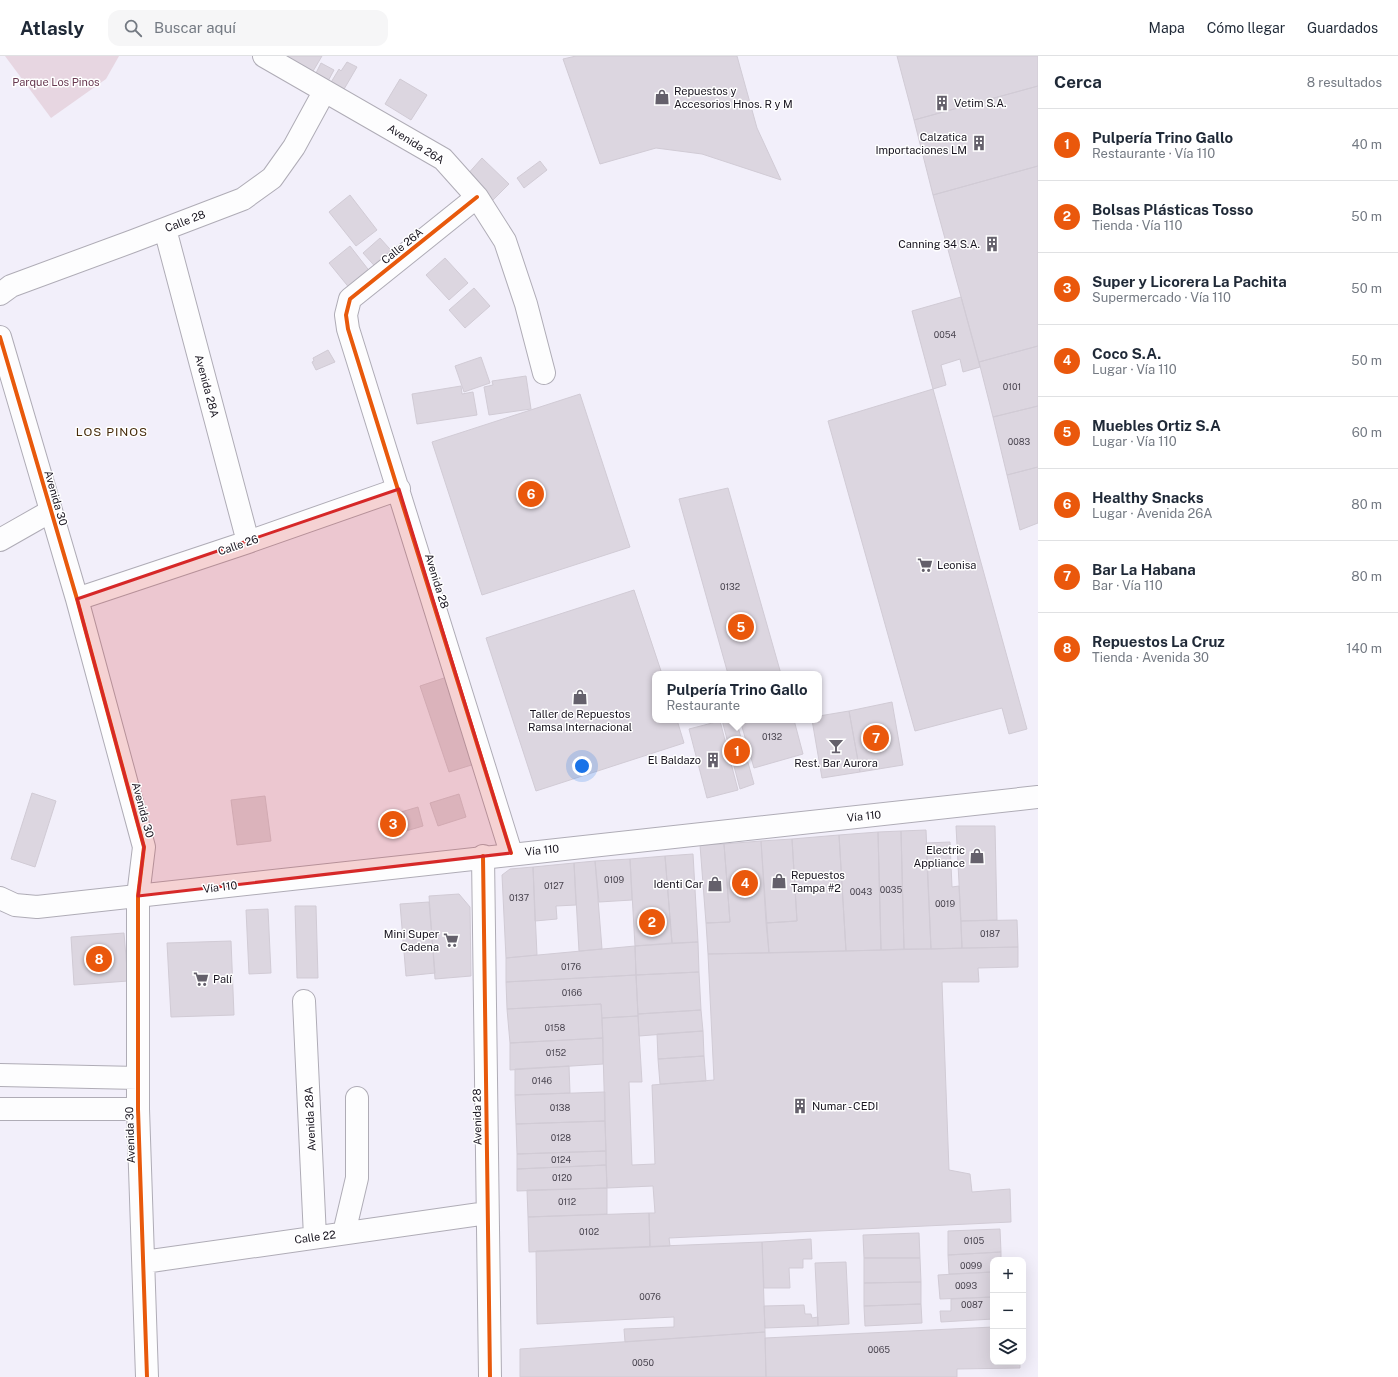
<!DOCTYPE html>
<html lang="es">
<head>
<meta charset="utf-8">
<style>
	:root { --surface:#fff; --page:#f6f6f7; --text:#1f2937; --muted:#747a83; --line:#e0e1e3; --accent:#ea580c }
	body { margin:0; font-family:"Public Sans",sans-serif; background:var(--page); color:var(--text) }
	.controls { position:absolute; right:12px; bottom:12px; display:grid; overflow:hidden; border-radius:8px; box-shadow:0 4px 16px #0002 }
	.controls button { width:36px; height:36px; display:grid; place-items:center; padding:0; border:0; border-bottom:1px solid var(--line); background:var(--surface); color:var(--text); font:20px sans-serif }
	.you { position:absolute; left:582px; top:710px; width:14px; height:14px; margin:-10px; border:3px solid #fff; border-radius:50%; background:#1a73e8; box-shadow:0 0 0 6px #1a73e833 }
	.badge { display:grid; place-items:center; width:26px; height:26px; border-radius:50%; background:var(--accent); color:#fff; font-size:13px; font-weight:700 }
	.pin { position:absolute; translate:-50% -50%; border:2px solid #fff; box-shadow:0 1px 4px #0006 }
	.popup { position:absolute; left:652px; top:615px; width:170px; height:52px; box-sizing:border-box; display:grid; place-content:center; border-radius:8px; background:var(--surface); filter:drop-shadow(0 1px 3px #0005); font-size:13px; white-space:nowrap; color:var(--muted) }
	.popup b { font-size:15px; color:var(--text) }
	.popup::after { content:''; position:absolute; left:50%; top:100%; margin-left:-8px; border:8px solid transparent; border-top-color:var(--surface) }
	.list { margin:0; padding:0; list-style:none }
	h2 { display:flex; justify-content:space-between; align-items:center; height:52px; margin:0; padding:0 16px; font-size:17px }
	h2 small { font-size:13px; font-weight:400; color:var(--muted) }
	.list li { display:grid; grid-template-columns:26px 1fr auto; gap:12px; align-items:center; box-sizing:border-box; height:72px; padding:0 16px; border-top:1px solid var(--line) }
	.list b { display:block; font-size:15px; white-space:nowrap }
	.list p { margin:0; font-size:13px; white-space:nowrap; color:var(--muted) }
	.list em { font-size:13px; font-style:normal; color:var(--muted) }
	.icon { flex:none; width:22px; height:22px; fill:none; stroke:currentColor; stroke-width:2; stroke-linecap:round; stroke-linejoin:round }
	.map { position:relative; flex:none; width:1038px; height:1321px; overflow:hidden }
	header { display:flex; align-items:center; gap:24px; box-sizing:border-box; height:56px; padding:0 20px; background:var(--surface); border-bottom:1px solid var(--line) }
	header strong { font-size:19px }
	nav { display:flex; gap:22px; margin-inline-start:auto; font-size:14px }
	.search { width:280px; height:36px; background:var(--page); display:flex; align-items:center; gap:10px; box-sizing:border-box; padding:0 14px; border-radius:12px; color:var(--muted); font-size:15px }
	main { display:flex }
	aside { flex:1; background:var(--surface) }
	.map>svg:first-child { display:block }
</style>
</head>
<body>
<header>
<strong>Atlasly</strong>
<div class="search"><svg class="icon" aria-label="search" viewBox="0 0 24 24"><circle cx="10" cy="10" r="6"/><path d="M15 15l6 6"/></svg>Buscar aquí</div>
<nav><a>Mapa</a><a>Cómo llegar</a><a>Guardados</a></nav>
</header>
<main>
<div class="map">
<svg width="1038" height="1321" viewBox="0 0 1038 1321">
	<rect width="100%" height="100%" fill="#f2effa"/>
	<path fill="#e7d6e1" d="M5,0H119L106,23L51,62Z"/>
	<path fill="#dcd6e0" stroke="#d1cbd5" d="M283,0H322L309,22Z
		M576,0H737L757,72L781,124L702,98L656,92L600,108L563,3Z
		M897,0H1038V30L914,64Z
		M347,6L357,11L340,40L327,33L339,13L341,15Z
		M321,7L334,14L327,27L314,21Z
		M400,23L427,39L411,64L385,48Z
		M1038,30V110L933,139L914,64Z
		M482,102L509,128L492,145L466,120Z
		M540,105L547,114L524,132L517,122Z
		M1038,110V290L979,306L933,139Z
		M350,139L377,174L356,190L329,156Z
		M380,182L397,201L380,216L363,197Z
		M350,190L371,217L351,234L329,207Z
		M445,202L468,227L449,244L426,219Z
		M474,232L490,250L465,272L449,254Z
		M961,241L980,311L963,316L960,303L941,309L946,329L933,333L912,255Z
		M1038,290V350L993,361L979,306Z
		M328,294L335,306L316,314L312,306L314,305L313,302Z
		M481,301L490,327L464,336L455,310Z
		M526,320L531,353L489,359L484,331L493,329L492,325Z
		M461,330L462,338L473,336L477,359L417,368L412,338Z
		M933,333L1027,673L1009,678L1002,652L915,675L828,365Z
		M580,338L630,491L482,539L432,386Z
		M1038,350V411L1007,419L993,361Z
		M1038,411V467L1020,474L1007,419Z
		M728,432L781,618H728L679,443Z
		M634,534L662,618H655V664H677L684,687L536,735L486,582Z
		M450,620L478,707L449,716L420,630Z
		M892,646L903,709L860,716L849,655Z
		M849,655L860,716L822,722L812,664H819V660Z
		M722,664H736L754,728L740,733Z
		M740,664H794L803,698L754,712Z
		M720,665L738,734L707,742L689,673Z
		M32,737L56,745L35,811L11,803Z
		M459,738L466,761L438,770L430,747Z
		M265,740L271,785L237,789L231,744Z
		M418,751L423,770L406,775L401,756Z
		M401,756L406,775L386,781L380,762Z
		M956,770H995L997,864L961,865Z
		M926,774L931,893H904L901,775Z
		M901,775L904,893L881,894L878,776Z
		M878,776L881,894L846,895L839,779Z
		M839,779L846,895L769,897L766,867L797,865L792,783Z
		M792,783L797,865L766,867L761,785Z
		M761,785L769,897L708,898L706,867L730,866L724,788Z
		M950,786L952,831L959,830L962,892L931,893L926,787Z
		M724,788L730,866L706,867L700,789Z
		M693,798L698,886L672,887L665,800Z
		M665,800L672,887L635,890L630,803Z
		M630,803L632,844L599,846L595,805Z
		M595,805L602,893L579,895L574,807Z
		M574,807L576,849L556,850L557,863L535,865L533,811Z
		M533,811L537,899L506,902L502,819L510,813Z
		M459,838L470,851L471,920L435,923L429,840Z
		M429,846L435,917L406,920L400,848Z
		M295,850H316L318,922H297Z
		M268,853L271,917L249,918L246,854Z
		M1017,864L1018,891L962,892L961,865Z
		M124,877L128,925L74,929L71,881Z
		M231,885L234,959L171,961L167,887Z
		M698,886L699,916L636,919L635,890Z
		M635,890L636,919L506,926V902Z
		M1018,891V911L978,912L979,926H942L949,1114L970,1118L972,1136L1010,1133L1011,1166L669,1182L670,1190L650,1191L649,1157H655L653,1130L607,1132L602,962L638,960L642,1026H629L632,1109L655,1108L652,1029L714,1024L708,898Z
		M699,916L701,954L638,958L636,919Z
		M636,919L638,960L602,962L601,948L507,953L506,926Z
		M601,948L603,982L510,987L507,953Z
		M701,954L703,975L639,980L638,958Z
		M703,975L704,1000L658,1003L657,978Z
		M603,982V1008L510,1014V987Z
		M704,1000L706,1025L660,1028L658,1003Z
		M569,1010L570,1037L515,1039V1013Z
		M605,1036V1065L516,1068L515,1039Z
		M605,1065L606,1095L517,1098L516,1068Z
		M606,1095V1109L517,1113V1098Z
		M606,1109L607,1132L517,1135V1113Z
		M607,1132V1158L528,1161L527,1134Z
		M649,1157L650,1191L529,1196L528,1161Z
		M1000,1173L1001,1196L948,1199V1175Z
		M919,1177L920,1202H864L863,1179Z
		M811,1183L812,1203H803V1212H789L790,1232H764L762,1186Z
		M762,1186L765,1276L625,1286L624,1273L674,1271V1261L537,1268L536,1195Z
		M1001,1196V1204H993V1216L949,1218L948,1199Z
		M864,1202H920L921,1226L864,1227Z
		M846,1206L849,1268L818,1270L815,1207Z
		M993,1216V1241L940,1243L938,1219Z
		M921,1226V1248L864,1250V1227Z
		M993,1241V1263L941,1266L940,1255H951V1243Z
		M921,1248L922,1267L865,1270L864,1250Z
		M804,1249L805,1258H811L812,1262L818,1261V1270L765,1272L764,1250Z
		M993,1271V1306H1020V1312L957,1313V1321H766L765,1282Z
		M765,1276L766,1321H520V1293Z"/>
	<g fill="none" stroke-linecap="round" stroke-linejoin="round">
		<g stroke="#afacb6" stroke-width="24">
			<path id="minor" d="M264,0L443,103L477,141L505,185L526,248L544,317
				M477,141L350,243L346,259L348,273L511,797
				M165,173L248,486
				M0,238L11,230L133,185L243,143L272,122L294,91L324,36
				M0,281L77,543L144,791L138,840V1053L147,1321
				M0,484L51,455
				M77,543L248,486L399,433
				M483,800L490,1321
				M304,945L315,1181
				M0,1019L138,1022
				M0,1053H138
				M344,1177L357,1122V1042
				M144,1206L487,1157"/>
		</g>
		<g stroke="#afacb6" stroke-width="24">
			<path id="major" d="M0,842L15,849L37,851L1038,741"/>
		</g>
		<use href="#minor" stroke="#fdfdfe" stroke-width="22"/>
		<use href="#major" stroke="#fdfdfe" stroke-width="22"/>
		<g stroke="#fff" stroke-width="6">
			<path id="cycleway" d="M477,141L350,243L346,259L348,273L511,797
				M0,281L77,543L144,791L138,840V1053L147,1321
				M483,800L490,1321"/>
		</g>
		<use href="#cycleway" stroke="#e8590c" stroke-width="4"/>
	</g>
	<path fill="#d62828" fill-opacity="0.2" stroke="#d62828" stroke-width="3" stroke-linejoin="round" d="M399,433L511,797L138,840L144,791L77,543Z"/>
	<defs>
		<g id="shop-bare" transform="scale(1.2)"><path d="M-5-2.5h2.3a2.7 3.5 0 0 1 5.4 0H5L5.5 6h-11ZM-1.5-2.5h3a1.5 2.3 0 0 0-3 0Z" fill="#64606b" stroke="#fff" stroke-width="2.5" paint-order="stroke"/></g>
		<g id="building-bare" transform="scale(1.2)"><path d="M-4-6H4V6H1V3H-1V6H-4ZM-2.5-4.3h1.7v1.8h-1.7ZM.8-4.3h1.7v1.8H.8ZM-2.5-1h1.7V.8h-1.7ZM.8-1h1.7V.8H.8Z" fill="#64606b" stroke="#fff" stroke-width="2.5" paint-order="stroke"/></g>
		<g id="supermarket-bare" transform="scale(1.2)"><path d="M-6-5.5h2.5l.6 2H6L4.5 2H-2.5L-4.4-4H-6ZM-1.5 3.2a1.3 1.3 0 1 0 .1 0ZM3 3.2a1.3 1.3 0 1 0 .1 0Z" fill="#64606b" stroke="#fff" stroke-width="2.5" paint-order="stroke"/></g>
		<g id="bar-bare" transform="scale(1.2)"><path d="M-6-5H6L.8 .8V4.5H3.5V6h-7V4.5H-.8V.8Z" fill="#64606b" stroke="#fff" stroke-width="2.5" paint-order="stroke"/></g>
	</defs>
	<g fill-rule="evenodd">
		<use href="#shop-bare" x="662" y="41"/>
		<use href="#building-bare" x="942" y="47"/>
		<use href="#building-bare" x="979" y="87"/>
		<use href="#building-bare" x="992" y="188"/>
		<use href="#supermarket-bare" x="925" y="509"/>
		<use href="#shop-bare" x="580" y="641"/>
		<use href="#bar-bare" x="836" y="690"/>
		<use href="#building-bare" x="713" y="704"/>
		<use href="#shop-bare" x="977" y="800"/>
		<use href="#shop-bare" x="779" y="825"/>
		<use href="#shop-bare" x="715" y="828"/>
		<use href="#supermarket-bare" x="451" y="884"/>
		<use href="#supermarket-bare" x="201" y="923"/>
		<use href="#building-bare" x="800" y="1050"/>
	</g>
	<g text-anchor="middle" stroke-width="3" stroke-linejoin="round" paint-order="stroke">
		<g font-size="9" fill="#4c4752">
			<text x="945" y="282">0054</text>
			<text x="1012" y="334">0101</text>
			<text x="1019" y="389">0083</text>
			<text x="730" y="534">0132</text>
			<text x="772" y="684">0132</text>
			<text x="614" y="827">0109</text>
			<text x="554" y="833">0127</text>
			<text x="891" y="837">0035</text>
			<text x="861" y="839">0043</text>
			<text x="519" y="845">0137</text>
			<text x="945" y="851">0019</text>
			<text x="990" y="881">0187</text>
			<text x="571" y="914">0176</text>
			<text x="572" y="940">0166</text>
			<text x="555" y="975">0158</text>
			<text x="556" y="1000">0152</text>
			<text x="542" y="1028">0146</text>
			<text x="560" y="1055">0138</text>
			<text x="561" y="1085">0128</text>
			<text x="561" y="1107">0124</text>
			<text x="562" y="1125">0120</text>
			<text x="567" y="1149">0112</text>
			<text x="589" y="1179">0102</text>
			<text x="974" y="1188">0105</text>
			<text x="971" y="1213">0099</text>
			<text x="966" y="1233">0093</text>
			<text x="650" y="1244">0076</text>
			<text x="972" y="1252">0087</text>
			<text x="879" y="1297">0065</text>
			<text x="643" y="1310">0050</text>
		</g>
		<g font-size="11" fill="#683950" stroke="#fff">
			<text x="56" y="30">Parque Los Pinos</text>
		</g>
		<g font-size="11" fill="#17131e" stroke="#fff" text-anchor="start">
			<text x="674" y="39">Repuestos y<tspan x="674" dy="13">Accesorios Hnos. R y M</tspan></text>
			<text x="954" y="51">Vetim S.A.</text>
			<text x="967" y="85" text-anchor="end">Calzatica<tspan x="967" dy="13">Importaciones LM</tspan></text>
			<text x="980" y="192" text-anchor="end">Canning 34 S.A.</text>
			<text x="937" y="513">Leonisa</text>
			<text x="580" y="662" text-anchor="middle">Taller de Repuestos<tspan x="580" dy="13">Ramsa Internacional</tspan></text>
			<text x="701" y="708" text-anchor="end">El Baldazo</text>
			<text x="836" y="711" text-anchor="middle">Rest. Bar Aurora</text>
			<text x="965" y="798" text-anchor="end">Electric<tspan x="965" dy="13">Appliance</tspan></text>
			<text x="791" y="823">Repuestos<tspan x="791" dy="13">Tampa #2</tspan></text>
			<text x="703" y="832" text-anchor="end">Identi Car</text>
			<text x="439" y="882" text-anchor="end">Mini Super<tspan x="439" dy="13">Cadena</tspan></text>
			<text x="213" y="927">Palí</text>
			<text x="812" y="1054">Numar - CEDI</text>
		</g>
		<g font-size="11" fill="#17131e" stroke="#fff">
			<text transform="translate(416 88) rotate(32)" y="4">Avenida 26A</text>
			<text transform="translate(185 165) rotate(-21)" y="4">Calle 28</text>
			<text transform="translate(402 190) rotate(-39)" y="4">Calle 26A</text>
			<text transform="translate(207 330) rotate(75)" y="4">Avenida 28A</text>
			<text transform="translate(56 442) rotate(74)" y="4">Avenida 30</text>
			<text transform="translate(238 489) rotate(-19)" y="4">Calle 26</text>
			<text transform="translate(437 525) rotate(73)" y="4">Avenida 28</text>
			<text transform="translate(143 754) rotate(75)" y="4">Avenida 30</text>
			<text transform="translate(864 760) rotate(-6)" y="4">Vía 110</text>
			<text transform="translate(542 794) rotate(-6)" y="4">Vía 110</text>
			<text transform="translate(220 831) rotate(-7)" y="4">Vía 110</text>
			<text transform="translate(477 1061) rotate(-91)" y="4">Avenida 28</text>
			<text transform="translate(310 1063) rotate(-93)" y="4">Avenida 28A</text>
			<text transform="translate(130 1079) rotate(-92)" y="4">Avenida 30</text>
			<text transform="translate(315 1181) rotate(-8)" y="4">Calle 22</text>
		</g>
		<g font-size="12" letter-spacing="1" fill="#462b0b" stroke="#fff">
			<text x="112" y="380">LOS PINOS</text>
		</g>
	</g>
</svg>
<div class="controls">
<button>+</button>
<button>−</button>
<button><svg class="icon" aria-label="layers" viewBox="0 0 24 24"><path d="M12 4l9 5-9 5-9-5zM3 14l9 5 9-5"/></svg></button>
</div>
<div class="you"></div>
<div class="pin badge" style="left:737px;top:695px">1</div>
<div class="popup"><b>Pulpería Trino Gallo</b>Restaurante</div>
<div class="pin badge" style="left:652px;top:866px">2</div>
<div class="pin badge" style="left:393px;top:768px">3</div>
<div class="pin badge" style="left:745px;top:827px">4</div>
<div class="pin badge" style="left:741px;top:571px">5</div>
<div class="pin badge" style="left:531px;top:438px">6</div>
<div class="pin badge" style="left:876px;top:682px">7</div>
<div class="pin badge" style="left:99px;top:903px">8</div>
</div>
<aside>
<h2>Cerca<small>8 resultados</small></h2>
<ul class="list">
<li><span class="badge">1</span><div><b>Pulpería Trino Gallo</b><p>Restaurante · Vía 110</p></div><em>40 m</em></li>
<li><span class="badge">2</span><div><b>Bolsas Plásticas Tosso</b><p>Tienda · Vía 110</p></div><em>50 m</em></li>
<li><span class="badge">3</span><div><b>Super y Licorera La Pachita</b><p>Supermercado · Vía 110</p></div><em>50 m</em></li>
<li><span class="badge">4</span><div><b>Coco S.A.</b><p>Lugar · Vía 110</p></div><em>50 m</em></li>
<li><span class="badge">5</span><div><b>Muebles Ortiz S.A</b><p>Lugar · Vía 110</p></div><em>60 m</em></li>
<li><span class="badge">6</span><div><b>Healthy Snacks</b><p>Lugar · Avenida 26A</p></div><em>80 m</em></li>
<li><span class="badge">7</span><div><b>Bar La Habana</b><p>Bar · Vía 110</p></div><em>80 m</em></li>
<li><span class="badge">8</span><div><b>Repuestos La Cruz</b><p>Tienda · Avenida 30</p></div><em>140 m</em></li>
</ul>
</aside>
</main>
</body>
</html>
